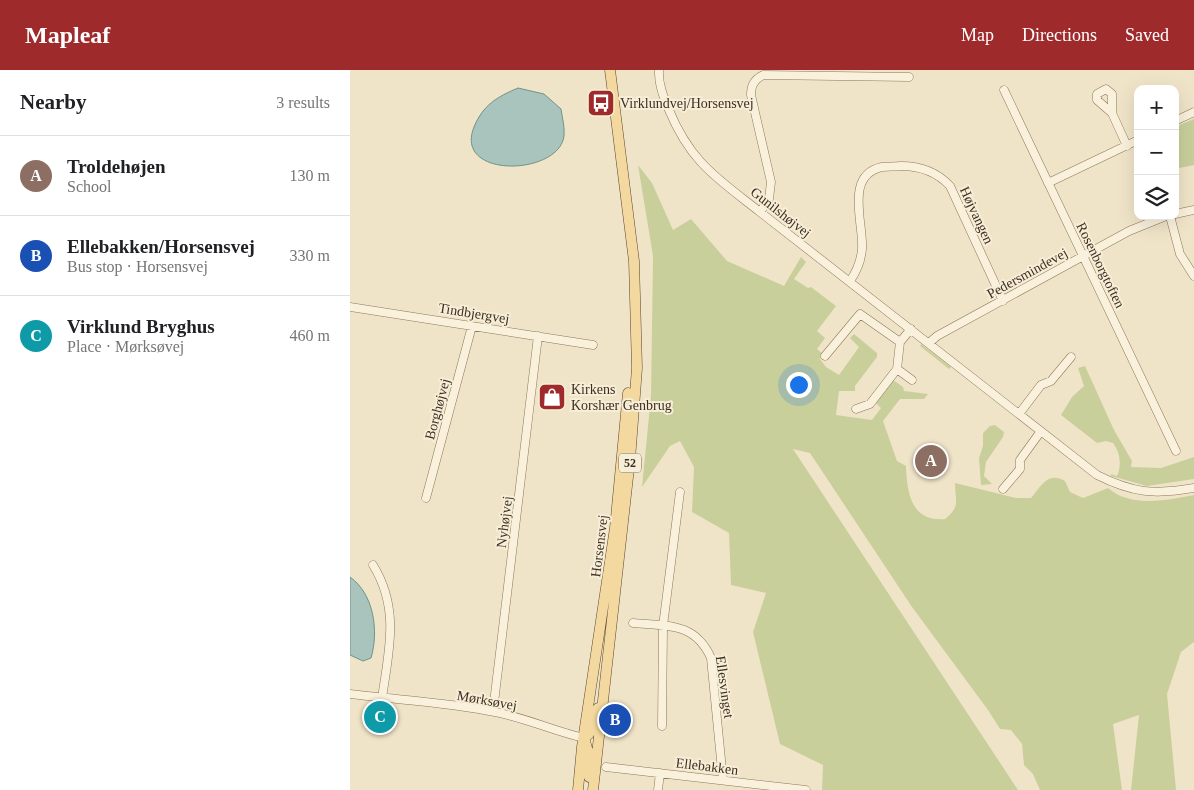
<!DOCTYPE html>
<html lang="en">
<head>
<meta charset="utf-8">
<style>
	:root { --surface:#fff; --page:#f6f6f6; --text:#202124; --muted:#757577; --line:#e0e0e0; --accent:#9e2a2b }
	body { margin:0; font-family:"Times New Roman",serif; background:var(--page); color:var(--text) }
	.controls { position:absolute; right:15px; top:15px; display:grid; overflow:hidden; border-radius:10px; box-shadow:0 5px 20px #0002 }
	.controls button { width:45px; height:45px; display:grid; place-items:center; padding:0; border:0; border-bottom:1px solid var(--line); background:var(--surface); color:var(--text); font:25px sans-serif }
	.you { position:absolute; left:448px; top:314px; width:18px; height:18px; margin:-12px; border:4px solid #fff; border-radius:50%; background:#1a73e8; box-shadow:0 0 0 8px #1a73e833 }
	.badge { display:grid; place-items:center; width:32px; height:32px; border-radius:50%; background:var(--accent); color:#fff; font-size:16px; font-weight:700 }
	.pin { position:absolute; translate:-50% -50%; border:2px solid #fff; box-shadow:0 1px 5px #0006 }
	.list { margin:0; padding:0; list-style:none }
	h2 { display:flex; justify-content:space-between; align-items:center; height:65px; margin:0; padding:0 20px; font-size:21px }
	h2 small { font-size:16px; font-weight:400; color:var(--muted) }
	.list li { display:grid; grid-template-columns:32px 1fr auto; gap:15px; align-items:center; box-sizing:border-box; height:80px; padding:0 20px; border-top:1px solid var(--line) }
	.list b { display:block; font-size:19px; white-space:nowrap }
	.list p { margin:0; font-size:16px; white-space:nowrap; color:var(--muted) }
	.list em { font-size:16px; font-style:normal; color:var(--muted) }
	.icon { flex:none; width:28px; height:28px; fill:none; stroke:currentColor; stroke-width:2; stroke-linecap:round; stroke-linejoin:round }
	.map { position:relative; flex:none; width:844px; height:720px; overflow:hidden }
	header { display:flex; align-items:center; gap:30px; box-sizing:border-box; height:70px; padding:0 25px; background:var(--accent); color:#fff }
	header strong { font-size:24px }
	nav { display:flex; gap:28px; margin-inline-start:auto; font-size:18px }
	main { display:flex }
	aside { flex:1; background:var(--surface) }
	.map>svg:first-child { display:block }
</style>
</head>
<body>
<header>
<strong>Mapleaf</strong>
<nav><a>Map</a><a>Directions</a><a>Saved</a></nav>
</header>
<main>
<aside>
<h2>Nearby<small>3 results</small></h2>
<ul class="list">
<li><span class="badge" style="background:#8d6e63">A</span><div><b>Troldehøjen</b><p>School</p></div><em>130 m</em></li>
<li><span class="badge" style="background:#1a4fb4">B</span><div><b>Ellebakken/Horsensvej</b><p>Bus stop · Horsensvej</p></div><em>330 m</em></li>
<li><span class="badge" style="background:#0f9aa8">C</span><div><b>Virklund Bryghus</b><p>Place · Mørksøvej</p></div><em>460 m</em></li>
</ul>
</aside>
<div class="map">
<svg width="844" height="720" viewBox="0 0 844 720">
	<rect width="100%" height="100%" fill="#f0e4c8"/>
	<path fill="#c9cf9b" d="M844,49V95L829,98L825,91V57Z
		M288,95L302,113L323,160L341,149L377,191L434,216L451,187L456,192L444,209L458,218L461,217L486,236L467,261L475,268L467,279L473,284L470,289L476,297L489,305L509,277L500,268L504,264L527,283V287L505,316V321H489L486,345L522,350L531,338L526,333L527,328L543,310L553,317L554,321L578,324L574,329H550L533,351L547,391L556,396C557,423 561,452 595,449C611,436 605,431 605,413L666,428H681C691,416 698,401 715,411L720,422L733,428L758,418C781,438 817,430 844,425V572L831,582L817,624L826,720H781L789,645L763,654L772,720H690L683,704L674,695L672,674L661,660L650,659L638,640L562,537L460,383L443,379L668,720H472L473,695L430,674L403,562L416,523L381,515L379,463L342,442L344,397L330,371L320,376L292,417L301,326L303,186Z
		M571,274L601,297L599,299L570,276Z
		M735,296L764,360L782,391L781,397L811,398L844,387V409L797,416L761,406V404L767,406C772,395 770,382 763,373L756,371L747,373L711,345L722,327L734,316L728,298Z
		M645,355L654,362L653,367L636,392L634,406L642,414L631,415L629,388L633,376V363L640,356Z"/>
	<path fill="#a9c4bc" stroke="#6f938a" d="M168,18L194,24L211,39C212,47 215,57 214,66C209,106 103,109 124,57C133,35 147,27 168,18Z
		M0,507C24,524 29,561 21,588L13,591L0,585Z"/>
	<g fill="none" stroke-linecap="round" stroke-linejoin="round">
		<g stroke="#8d765c" stroke-width="9">
			<path id="minor" d="M309,0C308,14 314,28 319,40C341,93 367,108 410,142L747,405C783,423 804,425 844,418
				M654,20L826,381
				M762,43V24L756,19L747,24V30L762,43L777,76
				M825,51L844,42
				M698,113L788,70
				M410,142L419,129L421,112L401,25C401,15 404,10 413,5L559,7
				M825,144L844,140
				M820,146L830,184L844,206
				M500,211C507,201 511,191 512,179C514,154 494,105 532,97C538,96 545,97 551,96C571,96 587,102 600,116L653,231
				M0,237L243,275
				M561,259L550,272L547,299L562,310
				M579,273L587,266L779,161L816,146
				M475,286L510,244L550,272
				M506,339L520,334L547,299
				M669,344L691,315L701,311L721,287
				M653,419L670,399V390L691,361
				M76,428L122,256
				M23,495C50,539 39,580 32,628
				M283,553C317,556 345,552 361,588L373,710
				M0,624C48,630 98,632 145,642C176,648 204,661 234,668
				M143,641L188,266
				M312,656L313,556L330,422
				M256,697L456,720
				M308,720L310,703"/>
		</g>
		<g stroke="#5b4430" stroke-width="11">
			<path id="major" d="M239,707V685L234,668L239,664L248,638
				M228,720L232,677L265,458L278,323
				M243,720L280,389L287,298L284,191L260,0"/>
		</g>
		<use href="#minor" stroke="#faf1dc" stroke-width="8"/>
		<use href="#major" stroke="#f3d9a0" stroke-width="10"/>
	</g>
	<defs>
		<g id="bus-square" transform="scale(1.4375)"><rect x="-9" y="-9" width="18" height="18" rx="4" fill="#9e2a2b" stroke="#f7eed8"/><path d="M-5-6H5V4H4V6H2V4H-2V6H-4V4H-5ZM-3.5-4V0h7V-4ZM-3.5 1.2v1.5H-2V1.2ZM2 1.2v1.5H3.5V1.2Z" fill="#fff"/></g>
		<g id="shop-square" transform="scale(1.4375)"><rect x="-9" y="-9" width="18" height="18" rx="4" fill="#9e2a2b" stroke="#f7eed8"/><path d="M-5-2.5h2.3a2.7 3.5 0 0 1 5.4 0H5L5.5 6h-11ZM-1.5-2.5h3a1.5 2.3 0 0 0-3 0Z" fill="#fff"/></g>
	</defs>
	<g fill-rule="evenodd">
		<use href="#bus-square" x="251" y="33"/>
		<use href="#shop-square" x="202" y="327"/>
	</g>
	<g text-anchor="middle" stroke-width="4" stroke-linejoin="round" paint-order="stroke">
		<rect fill="#f7eed8" stroke="#756857" stroke-width="1" x="269" y="383.5" width="22" height="19" rx="4"/>
		<g font-size="12" font-weight="bold" fill="#3d2e20">
			<text x="280" y="397">52</text>
		</g>
		<g font-size="14" fill="#3d2e20" stroke="#f7eed8" text-anchor="start">
			<text x="270" y="38">Virklundvej/Horsensvej</text>
			<text x="221" y="324">Kirkens<tspan x="221" dy="16">Korshær Genbrug</tspan></text>
		</g>
		<g font-size="14" fill="#3d2e20" stroke="#f7eed8">
			<text transform="translate(431 142) rotate(38)" y="5">Gunilshøjvej</text>
			<text transform="translate(627 145) rotate(65)" y="5">Højvangen</text>
			<text transform="translate(751 195) rotate(64)" y="5">Rosenborgtoften</text>
			<text transform="translate(677 203) rotate(-29)" y="5">Pedersmindevej</text>
			<text transform="translate(124 243) rotate(9)" y="5">Tindbjergvej</text>
			<text transform="translate(87 339) rotate(-75)" y="5">Borghøjvej</text>
			<text transform="translate(154 452) rotate(-83)" y="5">Nyhøjvej</text>
			<text transform="translate(249 476) rotate(-83)" y="5">Horsensvej</text>
			<text transform="translate(375 617) rotate(82)" y="5">Ellesvinget</text>
			<text transform="translate(137 630) rotate(10)" y="5">Mørksøvej</text>
			<text transform="translate(357 696) rotate(7)" y="5">Ellebakken</text>
		</g>
	</g>
</svg>
<div class="controls">
<button>+</button>
<button>−</button>
<button><svg class="icon" aria-label="layers" viewBox="0 0 24 24"><path d="M12 4l9 5-9 5-9-5zM3 14l9 5 9-5"/></svg></button>
</div>
<div class="you"></div>
<div class="pin badge" style="left:581px;top:391px;background:#8d6e63">A</div>
<div class="pin badge" style="left:265px;top:650px;background:#1a4fb4">B</div>
<div class="pin badge" style="left:30px;top:647px;background:#0f9aa8">C</div>
</div>
</main>
</body>
</html>
